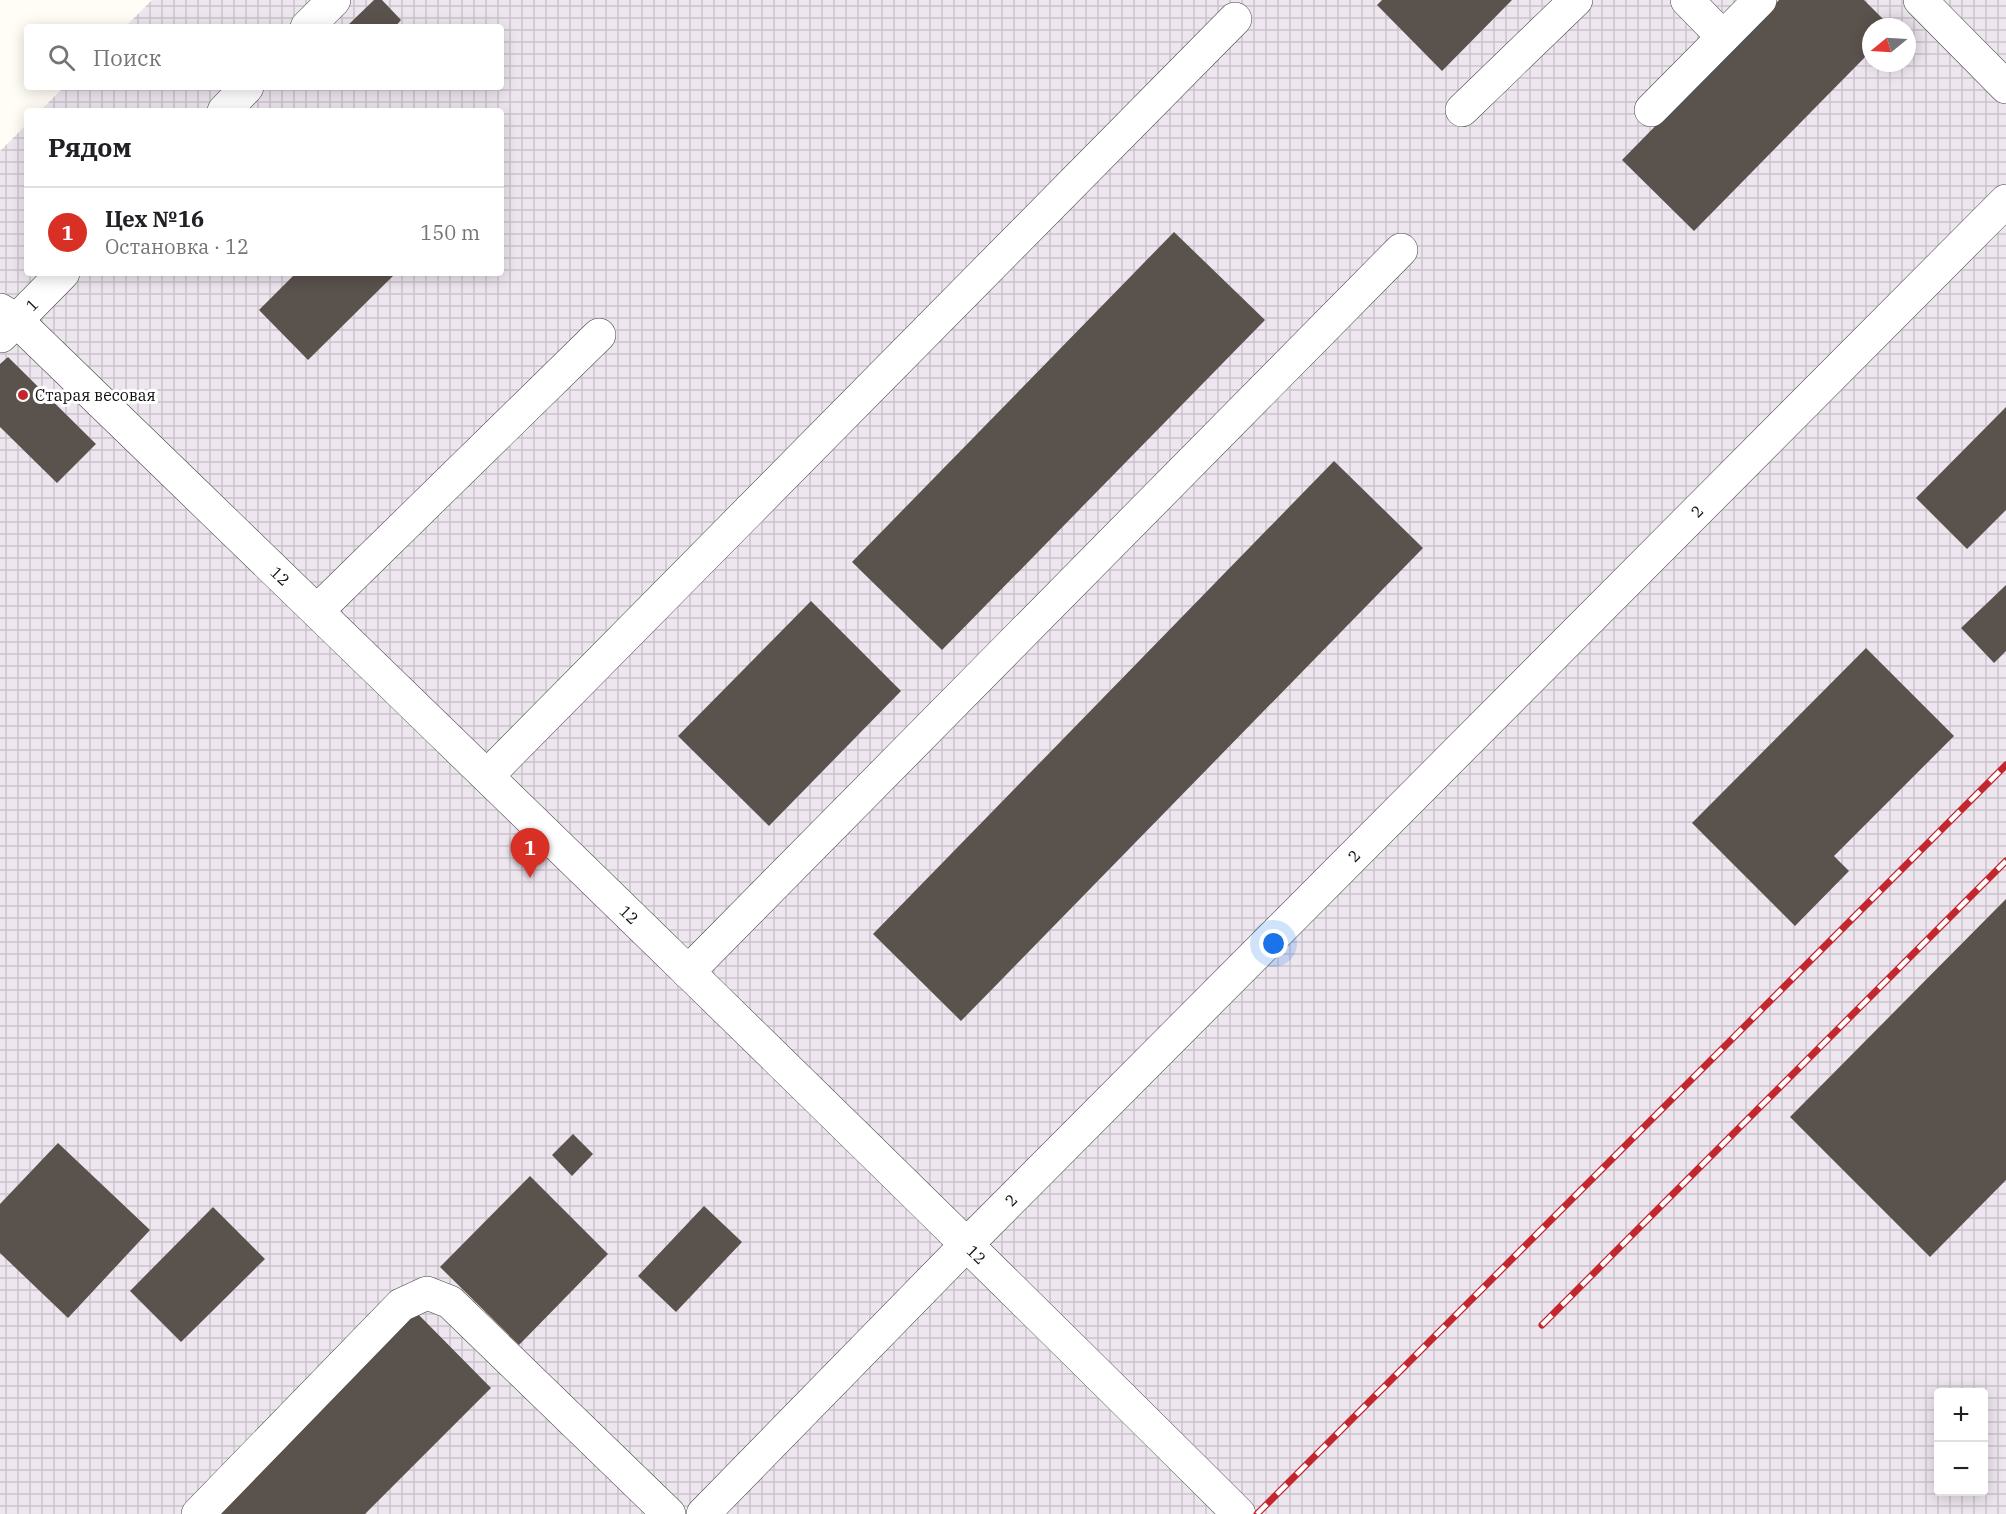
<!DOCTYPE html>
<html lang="ru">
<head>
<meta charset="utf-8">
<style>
	:root { --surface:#fff; --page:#f6f6f6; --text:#202124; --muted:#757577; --line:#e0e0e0; --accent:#d93025 }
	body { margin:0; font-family:"IBM Plex Serif",serif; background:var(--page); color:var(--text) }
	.controls { position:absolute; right:18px; bottom:18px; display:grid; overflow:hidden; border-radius:6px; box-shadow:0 3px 15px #0003 }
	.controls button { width:54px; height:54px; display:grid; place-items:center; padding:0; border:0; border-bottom:2px solid var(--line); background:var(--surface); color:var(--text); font:30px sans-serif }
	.compass { position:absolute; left:1862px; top:18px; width:54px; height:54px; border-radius:50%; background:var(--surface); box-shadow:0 3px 15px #0003; rotate:252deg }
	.you { position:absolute; left:1274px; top:944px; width:21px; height:21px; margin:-15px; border:4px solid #fff; border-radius:50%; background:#1a73e8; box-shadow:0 0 0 9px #1a73e833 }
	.badge { display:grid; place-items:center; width:39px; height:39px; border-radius:50%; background:var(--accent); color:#fff; font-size:20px; font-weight:700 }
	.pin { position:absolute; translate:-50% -50px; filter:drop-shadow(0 2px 3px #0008) }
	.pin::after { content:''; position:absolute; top:32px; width:21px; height:18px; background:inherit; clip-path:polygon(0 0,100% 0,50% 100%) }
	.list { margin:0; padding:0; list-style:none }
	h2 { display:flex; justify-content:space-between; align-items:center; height:78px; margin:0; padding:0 24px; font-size:26px }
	h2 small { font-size:20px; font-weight:400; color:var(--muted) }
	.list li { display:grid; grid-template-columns:39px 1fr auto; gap:18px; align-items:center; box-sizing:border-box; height:90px; padding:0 24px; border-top:2px solid var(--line) }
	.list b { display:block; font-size:22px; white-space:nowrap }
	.list p { margin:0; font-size:20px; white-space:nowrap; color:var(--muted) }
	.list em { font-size:20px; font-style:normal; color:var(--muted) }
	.icon { flex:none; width:33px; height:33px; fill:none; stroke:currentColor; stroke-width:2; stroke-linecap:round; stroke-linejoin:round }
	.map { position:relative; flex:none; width:2006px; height:1514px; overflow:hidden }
	.search { position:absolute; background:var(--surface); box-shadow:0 3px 15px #0003; left:24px; top:24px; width:480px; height:66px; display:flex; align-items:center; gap:15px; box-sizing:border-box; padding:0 21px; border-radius:6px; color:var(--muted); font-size:22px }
	.panel { position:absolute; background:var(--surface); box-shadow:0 3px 15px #0003; left:24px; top:108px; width:480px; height:168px; border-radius:6px }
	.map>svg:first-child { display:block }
</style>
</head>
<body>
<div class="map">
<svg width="2006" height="1514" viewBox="0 0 2006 1514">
	<defs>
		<pattern id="industrial-grid" width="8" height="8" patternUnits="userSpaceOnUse" patternTransform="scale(1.5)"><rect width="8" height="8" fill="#eee6ef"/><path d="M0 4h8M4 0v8" fill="none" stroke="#cbc4cc"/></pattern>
	</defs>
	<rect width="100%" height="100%" fill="#fffdf5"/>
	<path fill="url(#industrial-grid)" fill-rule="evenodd" d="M152,0H2006V1514H0V151L27,124V273H501V111H40L64,87H501V27H125ZM1871,27H1907V63H1871ZM1938,1392H1984V1492H1938Z"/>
	<path fill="#5a524d" d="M374,0H382L401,20L395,27H346Z
		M1382,0H1512L1442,71L1377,5Z
		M1779,0H1864L1891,27H1871V51L1694,231L1622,160Z
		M1174,232L1265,320L942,650L852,562Z
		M296,273H392L394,275L308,360L259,310Z
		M8,357L96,444L57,483L0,427V364Z
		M2006,407V510L1967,549L1916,498Z
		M1334,461L1423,548L961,1021L873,934Z
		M2006,585V651L1994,663L1961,628Z
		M811,601L901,691L769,826L678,736Z
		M1866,648L1954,736L1834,856L1849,871L1795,926L1692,823Z
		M2006,899V1180L1930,1257L1790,1117Z
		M573,1134L593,1154L572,1176L552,1155Z
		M58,1143L150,1230L68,1318L0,1253V1204Z
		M530,1176L608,1254L519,1345L440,1267Z
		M704,1206L742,1242L676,1312L638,1276Z
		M213,1207L265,1259L181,1342L130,1291Z
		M415,1311L491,1388L365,1514H211Z"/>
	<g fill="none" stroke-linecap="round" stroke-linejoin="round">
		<g stroke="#444" stroke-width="34">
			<g id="minor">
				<path d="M1687,0L1723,37"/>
				<path d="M1920,0L2006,87"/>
				<path d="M307,27L334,0"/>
				<path d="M1462,110L1576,0"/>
				<path d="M1651,110L1760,0"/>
				<path d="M224,111L247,87"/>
				<path id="s1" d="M0,310L16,320C425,716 835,1112 1239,1514"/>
				<path id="s2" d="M1,336L63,273"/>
				<path d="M317,611L599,335"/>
				<path d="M487,776L1235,19"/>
				<path d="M688,972L1401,250"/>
				<path d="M198,1514L401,1305L427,1293L450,1302L669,1514"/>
				<path id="s3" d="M703,1514L967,1244L2006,201"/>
			</g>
		</g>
		<use href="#minor" stroke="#fff" stroke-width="33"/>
		<g stroke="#c4262e" stroke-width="7">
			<path id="rail" d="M1542,1325L2006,861
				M1257,1514L2006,765"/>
		</g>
		<use href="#rail" stroke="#fff" stroke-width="4.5" stroke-dasharray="14" stroke-linecap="butt"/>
	</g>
	<circle fill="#c4262e" stroke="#fff" stroke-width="2" cx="23" cy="395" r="6"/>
	<g text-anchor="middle" stroke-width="6" stroke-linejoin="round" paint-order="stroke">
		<g font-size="16" fill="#111" stroke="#fff">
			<text dy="6" stroke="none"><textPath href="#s2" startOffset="44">1</textPath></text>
			<text dy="6" stroke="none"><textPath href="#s3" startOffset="1412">2</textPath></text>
			<text dy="6" stroke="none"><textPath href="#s1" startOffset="387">12</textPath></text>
			<text dy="6" stroke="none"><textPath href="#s3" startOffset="926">2</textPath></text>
			<text dy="6" stroke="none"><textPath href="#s1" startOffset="873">12</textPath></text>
			<text dy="6" stroke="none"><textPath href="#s3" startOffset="440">2</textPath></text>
			<text dy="6" stroke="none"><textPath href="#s1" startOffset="1359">12</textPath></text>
		</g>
		<g font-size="16" fill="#111" stroke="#fff" text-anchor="start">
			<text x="35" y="401">Старая весовая</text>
		</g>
	</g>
</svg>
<div class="controls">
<button>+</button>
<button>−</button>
</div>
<svg class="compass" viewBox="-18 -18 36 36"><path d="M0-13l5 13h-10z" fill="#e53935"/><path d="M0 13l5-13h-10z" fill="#757577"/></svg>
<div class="you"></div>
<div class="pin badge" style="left:530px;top:878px">1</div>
<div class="search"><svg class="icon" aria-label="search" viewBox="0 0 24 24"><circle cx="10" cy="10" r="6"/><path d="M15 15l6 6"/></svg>Поиск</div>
<section class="panel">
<h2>Рядом<small></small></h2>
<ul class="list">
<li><span class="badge">1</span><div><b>Цех №16</b><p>Остановка · 12</p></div><em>150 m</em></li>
</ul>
</section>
</div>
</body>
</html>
